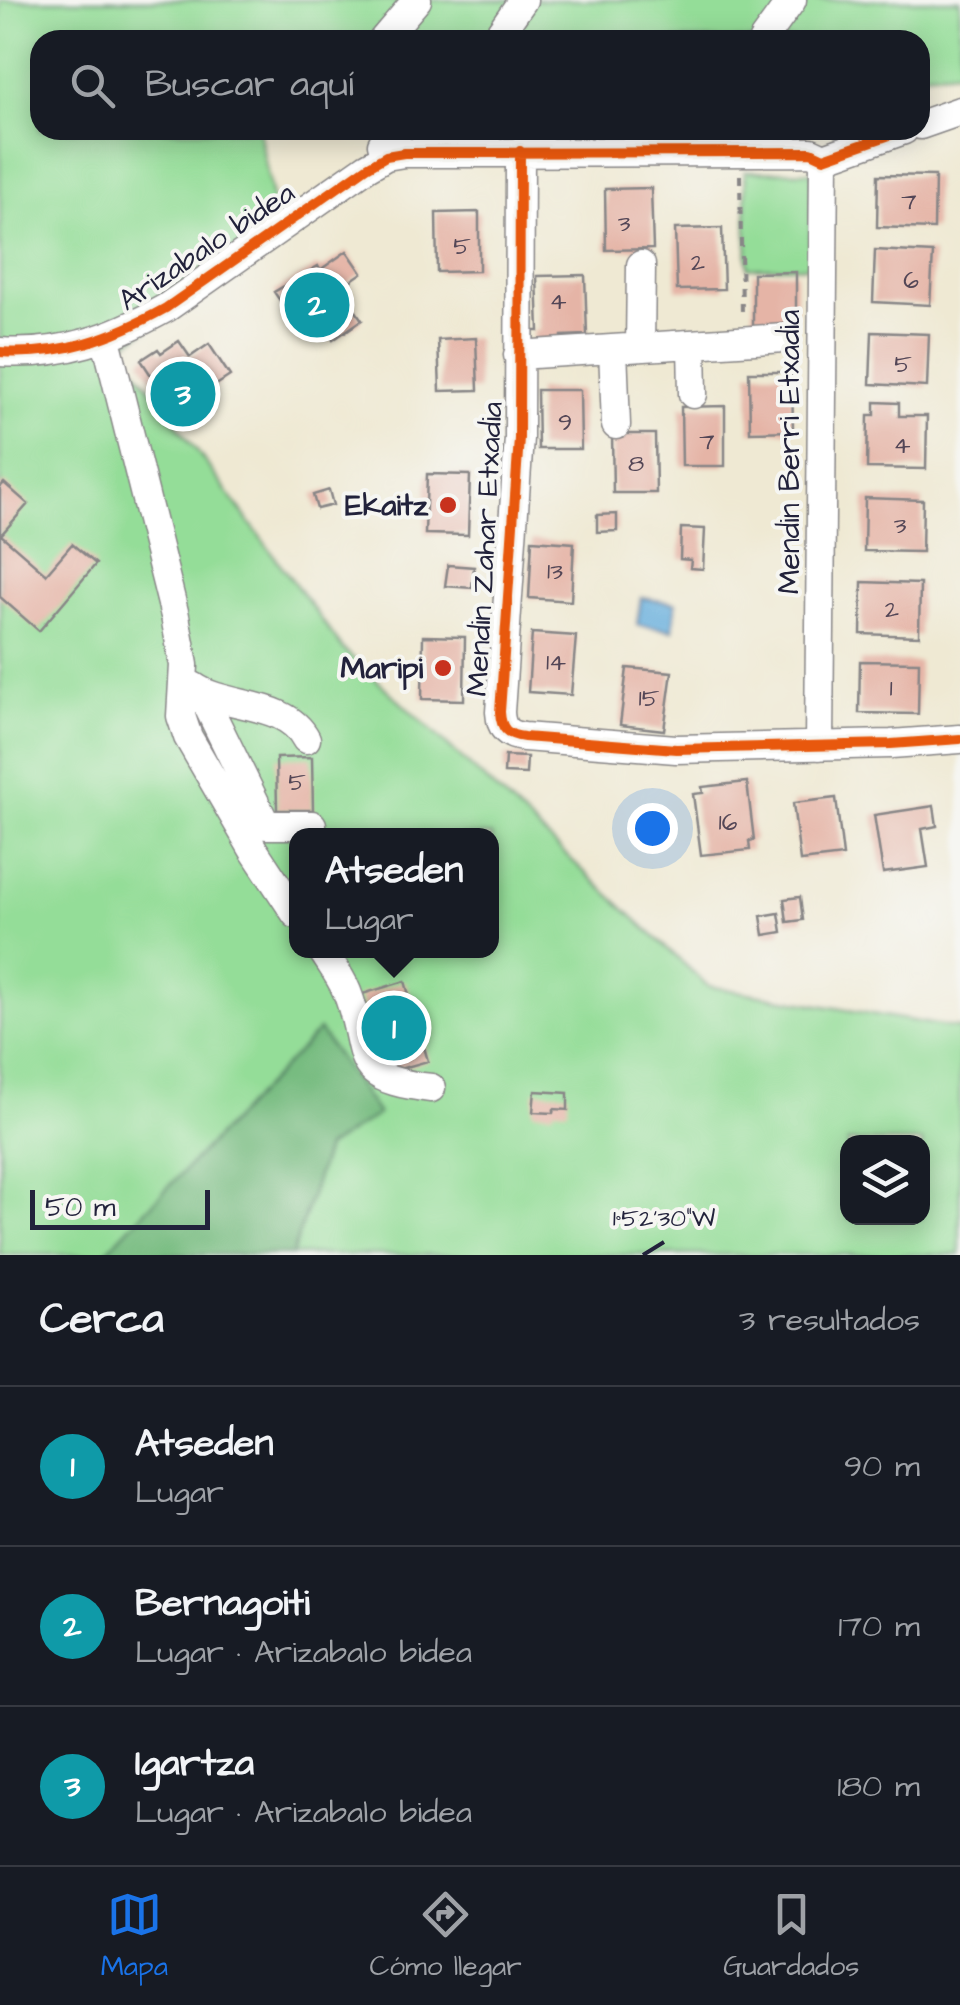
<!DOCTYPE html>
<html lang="es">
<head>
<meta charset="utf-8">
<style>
	:root { --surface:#171b24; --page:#242831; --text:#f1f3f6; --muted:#9ea1a6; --line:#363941; --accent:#1a73e8 }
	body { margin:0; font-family:"Architects Daughter",sans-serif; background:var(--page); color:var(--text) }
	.controls { position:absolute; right:30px; bottom:30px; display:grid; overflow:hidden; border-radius:20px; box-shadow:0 5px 25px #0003 }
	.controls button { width:90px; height:90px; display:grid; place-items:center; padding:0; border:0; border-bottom:2px solid var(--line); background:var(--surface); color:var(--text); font:50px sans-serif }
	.scale { position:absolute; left:30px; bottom:25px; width:180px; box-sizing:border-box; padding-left:10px; border:5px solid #22223b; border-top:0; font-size:28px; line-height:35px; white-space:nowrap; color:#22223b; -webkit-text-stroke:8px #f6f6f2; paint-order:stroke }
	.you { position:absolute; left:652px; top:828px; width:35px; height:35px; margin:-25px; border:8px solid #fff; border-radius:50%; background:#1a73e8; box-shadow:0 0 0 15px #1a73e833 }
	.badge { display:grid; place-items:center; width:65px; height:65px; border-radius:50%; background:var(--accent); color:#fff; font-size:32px; font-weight:700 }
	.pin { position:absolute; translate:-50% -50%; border:5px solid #fff; box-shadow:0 2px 10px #0006 }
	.popup { position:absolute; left:289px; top:828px; width:210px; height:130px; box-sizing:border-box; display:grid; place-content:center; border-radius:20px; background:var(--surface); filter:drop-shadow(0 2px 8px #0005); font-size:32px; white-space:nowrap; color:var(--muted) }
	.popup b { font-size:38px; color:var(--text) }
	.popup::after { content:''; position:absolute; left:50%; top:100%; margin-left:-20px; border:20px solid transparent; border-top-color:var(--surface) }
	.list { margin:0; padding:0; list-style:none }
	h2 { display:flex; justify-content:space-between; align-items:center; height:130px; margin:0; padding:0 40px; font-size:42px }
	h2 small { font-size:32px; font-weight:400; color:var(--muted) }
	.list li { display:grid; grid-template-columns:65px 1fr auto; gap:30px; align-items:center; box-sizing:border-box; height:160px; padding:0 40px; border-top:2px solid var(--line) }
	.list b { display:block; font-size:38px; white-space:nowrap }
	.list p { margin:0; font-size:32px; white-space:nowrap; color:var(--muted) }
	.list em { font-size:32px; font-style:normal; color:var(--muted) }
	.icon { flex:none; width:55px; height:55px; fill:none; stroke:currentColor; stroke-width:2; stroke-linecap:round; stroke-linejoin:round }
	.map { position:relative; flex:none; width:960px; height:1255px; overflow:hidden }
	.search { position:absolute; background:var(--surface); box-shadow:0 5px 25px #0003; left:30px; right:30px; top:30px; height:110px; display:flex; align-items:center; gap:25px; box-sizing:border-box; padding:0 35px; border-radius:30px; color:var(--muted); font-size:38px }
	.sheet { height:610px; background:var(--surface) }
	nav { display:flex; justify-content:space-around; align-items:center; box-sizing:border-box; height:140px; border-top:2px solid var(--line); background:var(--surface); font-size:28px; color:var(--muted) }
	nav a { display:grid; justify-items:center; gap:5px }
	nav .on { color:var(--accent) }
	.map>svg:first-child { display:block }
</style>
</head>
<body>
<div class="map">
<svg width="960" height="1255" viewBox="0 0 960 1255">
	<rect width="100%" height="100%" fill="#f6f6f2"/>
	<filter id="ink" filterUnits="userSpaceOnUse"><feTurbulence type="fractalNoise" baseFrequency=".01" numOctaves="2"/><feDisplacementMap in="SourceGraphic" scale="20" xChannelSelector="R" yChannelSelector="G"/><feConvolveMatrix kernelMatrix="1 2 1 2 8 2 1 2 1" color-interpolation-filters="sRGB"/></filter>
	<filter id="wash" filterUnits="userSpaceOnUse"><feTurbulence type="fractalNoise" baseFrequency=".0048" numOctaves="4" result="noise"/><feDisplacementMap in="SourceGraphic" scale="40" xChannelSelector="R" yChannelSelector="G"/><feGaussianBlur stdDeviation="2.25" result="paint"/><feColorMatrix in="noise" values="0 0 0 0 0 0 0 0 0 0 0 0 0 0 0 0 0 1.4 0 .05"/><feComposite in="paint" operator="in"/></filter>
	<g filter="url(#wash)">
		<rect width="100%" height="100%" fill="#efe9d3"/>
		<path fill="#94dd98" stroke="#5b806a" stroke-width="2.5" fill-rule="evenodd" d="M0,0H960V71L920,74V40H40V130H259L281,245L120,347L343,649L708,986L960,1029V1255H292L326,1148L319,1031L103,1255H0ZM296,836H492V950H296ZM848,1142H922V1218H848Z
			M745,171L812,172L810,266L748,268Z"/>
		<path fill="#77bc80" stroke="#4c6f5e" stroke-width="2.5" d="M319,1030L378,1114L326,1148L292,1255H103Z"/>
		<path fill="#65addc" stroke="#44688c" stroke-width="2.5" d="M641,598L676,603L673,630L637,625Z"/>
		<g id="blocks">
			<path fill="#e5b4a6" d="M878,175L935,176L934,229L877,227Z
				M651,188L653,249L606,250L605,189Z
				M479,212V271L437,272L436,213Z
				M722,228L724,289L677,290L675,229Z
				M875,250L933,253L930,305L873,302Z
				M347,251L362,273L340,288L362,320L333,340L318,318L300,330L274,292L318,266L320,270Z
				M796,272V332H753V273Z
				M585,275L587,335L562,336V349L534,350L533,331H539L537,276Z
				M872,332L929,334L927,387L870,384Z
				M476,338L478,390L440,391L438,340Z
				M179,341L190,357L209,344L230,376L175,412L141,360L158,349L161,353Z
				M749,372H792L793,431L750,432Z
				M537,390H580L581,449H538Z
				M875,402L899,403V416H927L926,469L867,468L868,415H875Z
				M725,406V466H682L681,407Z
				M612,434H655L656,493H613Z
				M427,474L470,475L468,535L425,534Z
				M4,483L28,504L1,535L46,574L72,544L96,564L39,631L0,597V487Z
				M329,490L333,505L317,509L313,495Z
				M865,498L923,500L922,552L864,551Z
				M617,514V531L597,532V515Z
				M681,528L705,529L703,569L690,568L691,560L680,559Z
				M532,540L574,543L571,601L529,598Z
				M448,565L474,567L472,588L445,586Z
				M862,582L920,584L919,636L861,634Z
				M532,633L576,636L571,695L528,692Z
				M423,636L465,637L464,700L422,699Z
				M860,661L919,662L918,714L859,713Z
				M627,668L672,672L664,730L620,725Z
				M505,756L527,757L526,774L504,773Z
				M312,757L313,810H277L276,758Z
				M747,782L754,840L749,841L750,850L701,855L693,794L703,793L702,787Z
				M836,798L843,856L800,861L793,803Z
				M934,806L937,826L922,829L928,867L883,873L874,815Z
				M800,897L803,920L787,922L784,899Z
				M779,913L782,932L764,935L761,916Z
				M405,981L428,1061L382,1074L359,995Z
				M535,1091L568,1093V1110L554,1109L553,1113L533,1112Z"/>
		</g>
	</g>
	<g filter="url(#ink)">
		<use href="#blocks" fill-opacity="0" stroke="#888687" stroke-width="2.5"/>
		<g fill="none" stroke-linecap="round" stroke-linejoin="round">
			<g stroke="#888687" stroke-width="31">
				<path id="minor" d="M383,40L417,0
					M495,40L523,0
					M763,40L792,0
					M920,125L960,111
					M520,151L519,438L500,712C501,729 507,735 524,737L676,749L891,744L960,739
					M386,156L382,144L399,130
					M106,339L175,616L184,665L181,716L188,737L253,849L296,914
					M692,344L693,394
					M640,347L641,265
					M613,349L616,425
					M0,352C63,356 112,338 166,308L367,167L386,156L404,153L811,152L824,158L904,130
					M518,355L785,338
					M193,686C225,709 286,700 306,739
					M201,692L266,825H312
					M819,746L824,158
					M322,950C331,964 341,977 347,992C372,1056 345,1078 431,1088"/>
			</g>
			<path stroke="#888687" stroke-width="4" stroke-dasharray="8 8" stroke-linecap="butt" d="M740,175L742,316"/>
			<use href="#minor" stroke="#fff" stroke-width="28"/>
			<g stroke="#f6f6f2" stroke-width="16">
				<path id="cycleway" d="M520,151L519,438L500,712C501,729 507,735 524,737L676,749L891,744L960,739
					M0,352C63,356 112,338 166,308L367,167L386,156L404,153L811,152L824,158L904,130"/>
			</g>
			<use href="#cycleway" stroke="#e8590c" stroke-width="10"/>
		</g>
	</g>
	<path fill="none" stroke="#22223b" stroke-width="4" d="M643,1255L664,1242"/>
	<g fill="#c8321e" stroke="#f6f6f2" stroke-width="4">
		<circle cx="448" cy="505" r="10"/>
		<circle cx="443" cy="668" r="10"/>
	</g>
	<g text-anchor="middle" stroke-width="8" stroke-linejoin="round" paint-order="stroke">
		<g font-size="25" fill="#534656">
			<text x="909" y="209">7</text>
			<text x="624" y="231">3</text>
			<text x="462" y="254">5</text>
			<text x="698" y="270">2</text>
			<text x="911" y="288">6</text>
			<text x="558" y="309">4</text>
			<text x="903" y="372">5</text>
			<text x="565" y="430">9</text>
			<text x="707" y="449">7</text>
			<text x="902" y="453">4</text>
			<text x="636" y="471">8</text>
			<text x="900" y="533">3</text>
			<text x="555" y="579">13</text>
			<text x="892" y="617">2</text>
			<text x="556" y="670">14</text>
			<text x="891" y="696">1</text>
			<text x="649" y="706">15</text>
			<text x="297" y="790">5</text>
			<text x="728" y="830">16</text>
		</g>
		<g font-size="30" fill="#22223b" stroke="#f6f6f2">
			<text transform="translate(206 246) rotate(-34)" y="10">Arizabalo bidea</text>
			<text transform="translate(789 452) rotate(-90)" y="10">Mendin Berri Etxadia</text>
			<text transform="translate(484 549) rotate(-87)" y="10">Mendin Zahar Etxadia</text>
		</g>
		<g font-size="30" font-weight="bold" fill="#22223b" stroke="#f6f6f2" text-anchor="end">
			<text x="428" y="515">Ekaitz</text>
			<text x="423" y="678">Maripi</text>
		</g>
	</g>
	<g font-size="25" text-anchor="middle" fill="#22223b" stroke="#f6f6f2" stroke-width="8" stroke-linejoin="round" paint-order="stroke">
		<text x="664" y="1226">1°52'30"W</text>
	</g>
</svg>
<div class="controls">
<button><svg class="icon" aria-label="layers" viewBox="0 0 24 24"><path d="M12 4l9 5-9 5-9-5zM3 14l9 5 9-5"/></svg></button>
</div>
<div class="scale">50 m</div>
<div class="you"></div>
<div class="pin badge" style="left:394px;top:1028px;background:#0f9aa8">1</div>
<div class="popup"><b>Atseden</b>Lugar</div>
<div class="pin badge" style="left:317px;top:305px;background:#0f9aa8">2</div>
<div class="pin badge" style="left:183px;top:394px;background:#0f9aa8">3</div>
<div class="search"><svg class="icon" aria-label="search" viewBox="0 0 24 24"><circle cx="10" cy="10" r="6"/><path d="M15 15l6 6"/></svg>Buscar aquí</div>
</div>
<section class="sheet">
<h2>Cerca<small>3 resultados</small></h2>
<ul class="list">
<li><span class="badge" style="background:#0f9aa8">1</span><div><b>Atseden</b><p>Lugar</p></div><em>90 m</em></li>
<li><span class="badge" style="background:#0f9aa8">2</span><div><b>Bernagoiti</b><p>Lugar · Arizabalo bidea</p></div><em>170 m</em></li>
<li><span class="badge" style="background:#0f9aa8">3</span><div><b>Igartza</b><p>Lugar · Arizabalo bidea</p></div><em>180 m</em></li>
</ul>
</section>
<nav>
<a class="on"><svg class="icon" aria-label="map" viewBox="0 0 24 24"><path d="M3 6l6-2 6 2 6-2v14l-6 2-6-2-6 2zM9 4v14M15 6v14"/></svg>Mapa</a>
<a><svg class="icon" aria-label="directions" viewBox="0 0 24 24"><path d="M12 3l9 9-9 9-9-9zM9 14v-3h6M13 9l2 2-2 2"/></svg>Cómo llegar</a>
<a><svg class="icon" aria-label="saved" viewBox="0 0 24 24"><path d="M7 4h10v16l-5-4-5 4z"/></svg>Guardados</a>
</nav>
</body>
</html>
